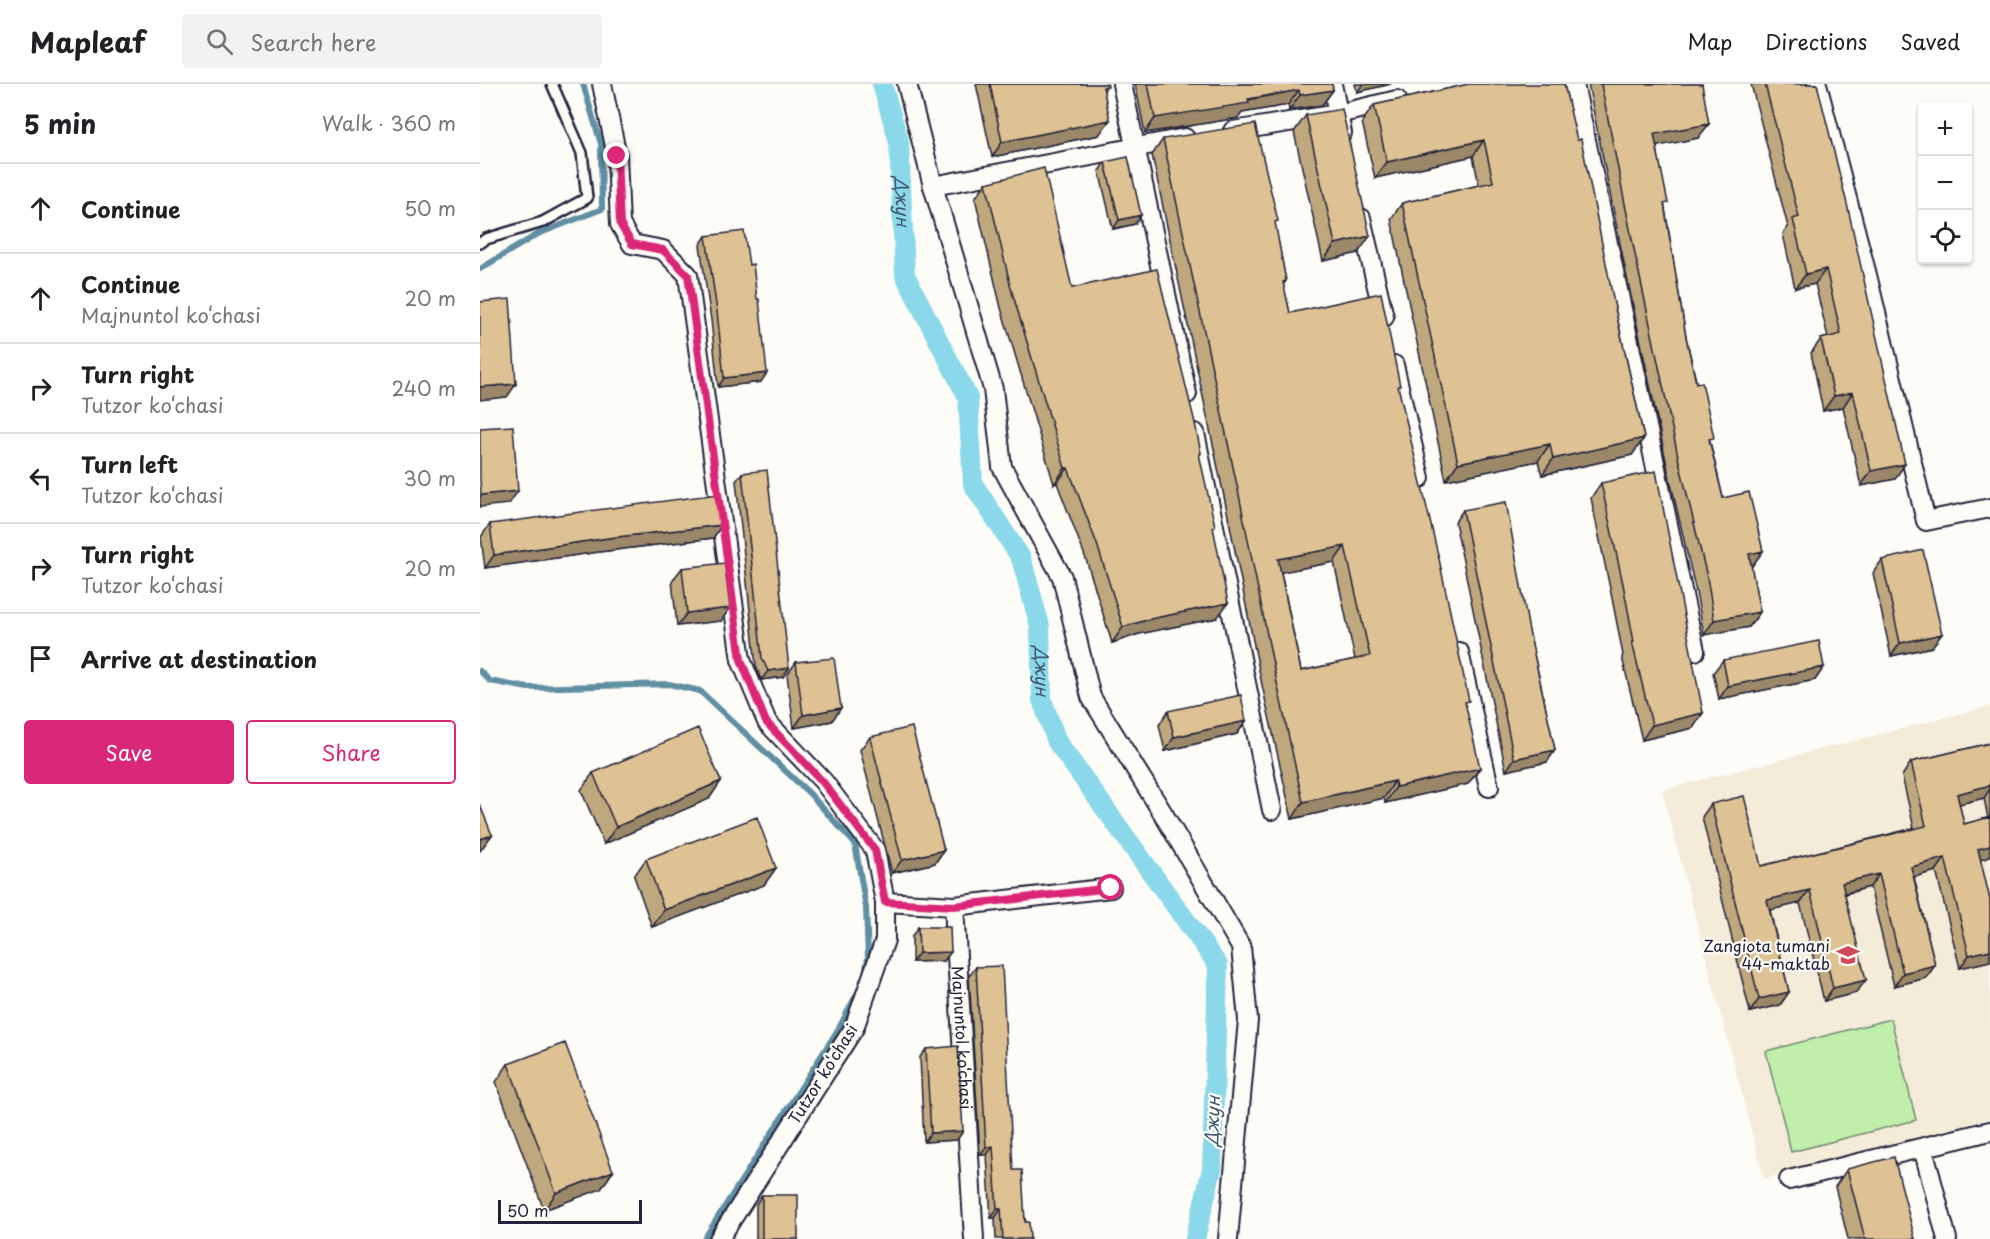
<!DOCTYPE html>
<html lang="en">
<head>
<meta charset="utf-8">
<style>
	:root { --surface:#fff; --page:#f2f2f2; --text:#202124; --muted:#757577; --line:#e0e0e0; --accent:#db2777 }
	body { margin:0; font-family:"Playpen Sans",sans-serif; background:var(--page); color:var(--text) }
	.controls { position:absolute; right:18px; top:18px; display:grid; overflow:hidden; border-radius:6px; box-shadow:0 2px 4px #0004 }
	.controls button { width:54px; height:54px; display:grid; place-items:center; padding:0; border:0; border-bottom:2px solid var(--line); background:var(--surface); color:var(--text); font:30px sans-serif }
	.scale { position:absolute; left:18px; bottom:15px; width:144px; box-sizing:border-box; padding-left:6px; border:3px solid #22223b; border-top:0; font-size:16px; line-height:21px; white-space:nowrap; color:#22223b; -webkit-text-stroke:4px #fdfcf7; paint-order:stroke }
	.stop { position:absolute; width:18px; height:18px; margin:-14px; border:4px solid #db2777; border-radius:50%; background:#fff }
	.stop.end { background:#db2777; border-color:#fff; box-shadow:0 2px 6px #0008 }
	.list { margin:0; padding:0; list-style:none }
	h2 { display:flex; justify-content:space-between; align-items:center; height:78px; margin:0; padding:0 24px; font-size:26px }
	h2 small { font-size:20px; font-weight:400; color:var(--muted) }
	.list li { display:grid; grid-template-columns:39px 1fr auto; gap:18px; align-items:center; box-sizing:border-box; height:90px; padding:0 24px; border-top:2px solid var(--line) }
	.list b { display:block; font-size:22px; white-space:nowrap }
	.list p { margin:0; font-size:20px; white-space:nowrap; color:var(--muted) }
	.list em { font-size:20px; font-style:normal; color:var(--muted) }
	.actions { display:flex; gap:12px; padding:18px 24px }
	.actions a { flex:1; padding:14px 0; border:2px solid var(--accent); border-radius:6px; text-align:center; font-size:21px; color:var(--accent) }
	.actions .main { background:var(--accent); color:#fff }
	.icon { flex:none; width:33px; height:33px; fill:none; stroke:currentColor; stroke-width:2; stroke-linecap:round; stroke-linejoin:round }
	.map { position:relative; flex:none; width:1510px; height:1155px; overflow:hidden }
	header { display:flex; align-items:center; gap:36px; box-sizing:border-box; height:84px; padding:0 30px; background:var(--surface); border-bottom:2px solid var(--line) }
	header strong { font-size:28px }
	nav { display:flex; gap:33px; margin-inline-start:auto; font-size:21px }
	.search { width:420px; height:54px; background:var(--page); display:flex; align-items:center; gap:15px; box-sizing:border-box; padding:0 21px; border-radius:6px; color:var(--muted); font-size:22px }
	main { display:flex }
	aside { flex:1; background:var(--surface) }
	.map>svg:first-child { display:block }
</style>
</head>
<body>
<header>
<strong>Mapleaf</strong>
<div class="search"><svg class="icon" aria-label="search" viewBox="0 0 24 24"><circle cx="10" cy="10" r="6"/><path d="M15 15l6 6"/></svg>Search here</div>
<nav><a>Map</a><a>Directions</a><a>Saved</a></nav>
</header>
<main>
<aside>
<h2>5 min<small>Walk · 360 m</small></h2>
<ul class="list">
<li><svg class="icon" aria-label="ahead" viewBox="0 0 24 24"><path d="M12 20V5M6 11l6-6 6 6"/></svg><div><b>Continue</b></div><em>50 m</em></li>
<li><svg class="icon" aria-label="ahead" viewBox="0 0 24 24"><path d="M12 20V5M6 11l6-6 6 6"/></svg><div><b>Continue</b><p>Majnuntol ko‘chasi</p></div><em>20 m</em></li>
<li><svg class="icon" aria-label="right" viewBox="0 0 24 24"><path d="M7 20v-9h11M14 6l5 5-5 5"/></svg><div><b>Turn right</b><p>Tutzor ko‘chasi</p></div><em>240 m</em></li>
<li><svg class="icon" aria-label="left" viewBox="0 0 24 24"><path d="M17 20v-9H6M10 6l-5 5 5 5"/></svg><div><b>Turn left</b><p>Tutzor ko‘chasi</p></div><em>30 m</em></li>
<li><svg class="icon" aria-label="right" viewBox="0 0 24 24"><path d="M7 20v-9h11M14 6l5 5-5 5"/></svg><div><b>Turn right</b><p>Tutzor ko‘chasi</p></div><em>20 m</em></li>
<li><svg class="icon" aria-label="arrive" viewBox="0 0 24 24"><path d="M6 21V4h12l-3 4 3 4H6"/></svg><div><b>Arrive at destination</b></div></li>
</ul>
<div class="actions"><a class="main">Save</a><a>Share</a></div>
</aside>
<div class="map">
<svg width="1510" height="1155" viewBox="0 0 1510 1155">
	<rect width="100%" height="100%" fill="#fdfcf7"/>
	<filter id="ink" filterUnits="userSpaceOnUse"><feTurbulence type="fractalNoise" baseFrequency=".0167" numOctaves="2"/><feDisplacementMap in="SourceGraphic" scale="12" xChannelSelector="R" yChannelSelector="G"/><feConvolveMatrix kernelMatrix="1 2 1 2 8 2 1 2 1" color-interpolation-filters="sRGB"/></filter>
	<g filter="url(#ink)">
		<path fill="#f4ebd9" d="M1510,622V1035L1284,1095L1182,706Z"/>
		<path fill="#c0eeab" stroke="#718873" stroke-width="1.5" d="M1411,935L1436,1036L1311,1068L1286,967Z"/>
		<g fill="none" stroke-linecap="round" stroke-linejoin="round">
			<path stroke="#608fa4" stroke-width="6" d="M0,185L58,150L122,125L121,60L103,0
				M0,587L10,597L48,604L189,600L220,607L329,709L375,760L386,824L388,874L385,890
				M224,1155L359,944L378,908"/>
			<path stroke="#8ad8ea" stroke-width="20" id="s1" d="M402,0L419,58L425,191L488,314L493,400L541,474L560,542L562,616L577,658L738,881L732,1085L715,1155"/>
			<g stroke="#22223b" stroke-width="14">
				<path id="service" d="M0,159L6,155L63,138L107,114L102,69L72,0"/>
			</g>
			<g stroke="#22223b" stroke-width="22">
				<g id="minor">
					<path d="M122,0L137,72L140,140L152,160L183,166L208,191L261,576L287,638L343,697L395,766L405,818V856L374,944L239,1155"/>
					<path d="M427,0L453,102L513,305L522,383L582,493L611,613L684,731L761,863L768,936L748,1155"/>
					<path d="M642,0L707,310"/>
					<path d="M852,0L862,49"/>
					<path d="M1094,0L1215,567"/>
					<path d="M1337,0L1387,191L1446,437L1510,424"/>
					<path d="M753,47L858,30L917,16"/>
					<path d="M453,102L705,54"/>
					<path d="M881,134L904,233"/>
					<path d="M914,281L940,394"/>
					<path d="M715,349L792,726"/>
					<path d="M979,568L1009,703"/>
					<path id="s2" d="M405,818L474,822L494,1155"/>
					<path d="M474,822L631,804"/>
					<path d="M1443,1064L1467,1155"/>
					<path d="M1309,1096L1510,1047"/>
				</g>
			</g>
			<use href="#service" stroke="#fdfcf7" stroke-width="9"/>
			<use href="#minor" stroke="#fdfcf7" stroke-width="18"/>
		</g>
		<path fill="#bfa77e" stroke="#22223b" stroke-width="1.5" fill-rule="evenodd" d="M496,0H627L624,7L619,51L512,73Z
			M655,0H852L853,6L842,21L809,26L808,21L762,29L758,34L665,49Z
			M875,0H911L877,8Z
			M989,0L1135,224L1164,354L1152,371L1062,391L1058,377L966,396L911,135L922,119L999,101L993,72L895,94L882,38L894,21Z
			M1108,0H1222L1218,54L1177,62L1185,124L1206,253L1243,414L1283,467L1272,482H1271L1280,528L1269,543L1224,551L1216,508L1189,391L1145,184Z
			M1271,0H1337L1415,395L1381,402L1363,323L1343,327L1331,269L1341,255L1348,253L1335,200L1315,204L1303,150L1308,143Z
			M826,31L878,169L843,177L814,48Z
			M683,55L795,141L806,197L803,201L810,229L918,304L986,622L988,700L905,719L904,714L812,735L782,601L746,422L672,71ZM854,478L875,575L821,587L801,488Z
			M625,78L661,131L655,140L633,145L619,87Z
			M506,99L592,204L721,369L719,372L733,445L737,534L659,550L632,559L606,475L577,399L574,400L521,224L495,114Z
			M226,152L281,298L238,303L231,236L220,161Z
			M262,389L309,584L303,593L281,596L276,582L256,397Z
			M1121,399L1223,629L1213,644L1162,656L1142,573L1143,571L1132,514L1111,414Z
			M983,426L1049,547L1075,666L1067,678L1026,687L975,438Z
			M10,440L242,441L233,454L119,468L5,484L1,453Z
			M1402,476L1452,563L1411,572L1393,489Z
			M202,484L241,537L197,542L192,497Z
			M1243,576L1344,583L1335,596L1239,615L1233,589Z
			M316,578L352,637L314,644L307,591Z
			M688,627L766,637L757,650L685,667L679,641Z
			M390,653L464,766L455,779L412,789L380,666Z
			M1510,659V773L1500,776L1510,816V877L1480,884L1456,787L1434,793L1455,881L1446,894L1414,902L1390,803L1365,810L1376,909L1344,917L1320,819L1290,826L1309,908L1300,921L1270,928L1222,733L1231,720L1281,782L1434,744L1422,692L1431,678ZM1504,714L1508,734L1484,740L1479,720Z
			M113,689L241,697L229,715L124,760L101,706Z
			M166,775L296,784L284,801L172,843L154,792Z
			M438,843L464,877L432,878V852Z
			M496,883L533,1086L550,1155H516L515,1134H511L507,1071H500L489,892Z
			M446,965L483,1047L477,1056L444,1058L440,973Z
			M28,980L133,1087L121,1105L64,1126L16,998Z
			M1367,1085L1435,1155H1368L1355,1103Z
			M282,1111L318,1155H276V1120Z"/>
		<path fill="#9b8867" stroke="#22223b" stroke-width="1.5" d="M883,0H911L877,8Z
			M819,6L808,21L762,29L758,34L665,49L675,34Z
			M853,6L842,21L809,26L820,11Z
			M630,36L619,51L512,73L522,58Z
			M1229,40L1218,54L1164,65L1174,50Z
			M1004,56L993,72L895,94L907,78Z
			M661,131L655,140L633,145L639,136Z
			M890,152L878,169L843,177L855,160Z
			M1346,185L1335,200L1315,204L1326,190Z
			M287,289L281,298L238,303L244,294Z
			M36,300L27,313L0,316V303Z
			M1373,308L1363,323L1343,327L1354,312Z
			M1164,354L1152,371L1062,391L1073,375Z
			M1070,360L1058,377L966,396L978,379Z
			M1425,380L1415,395L1381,402L1391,387Z
			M585,384H588L577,399L574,400Z
			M38,407L29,420L0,423V413L1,411Z
			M242,441L233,454L119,468L5,484L14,471L128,454Z
			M865,462L854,478L787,491L798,475Z
			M1283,467L1272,482L1259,485L1269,470Z
			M748,519L737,534L659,550L632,559L643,543L670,535Z
			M250,524L241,537L197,542L207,529Z
			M1280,528L1269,543L1224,551L1234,536Z
			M1462,550L1452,563L1411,572L1420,559Z
			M1344,583L1335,596L1239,615L1248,602Z
			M309,584L303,593L281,596L288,587Z
			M361,624L352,637L314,644L323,631Z
			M1223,629L1213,644L1162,656L1172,641Z
			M766,637L757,650L685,667L694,653Z
			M1075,666L1067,678L1026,687L1034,675Z
			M1000,684L988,700L905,719L916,703Z
			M241,697L229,715L124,760L136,743Z
			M915,697L904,714L812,735L823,718Z
			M1510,701V705L1504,714L1467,723L1477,710Z
			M12,751L0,767V755Z
			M1510,762V773L1489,779L1498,765Z
			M464,766L455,779L412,789L422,776Z
			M1465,774L1456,787L1422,796L1431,783Z
			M296,784L284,801L172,843L184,826Z
			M1399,790L1390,803L1353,812L1362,799Z
			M1330,806L1320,819L1278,829L1287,816Z
			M1510,866V877L1480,884L1489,871Z
			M471,868L464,877L432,878L439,869Z
			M1455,881L1446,894L1414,902L1423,889Z
			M1386,896L1376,909L1344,917L1353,904Z
			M1309,908L1300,921L1270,928L1279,915Z
			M483,1047L477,1056L444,1058L451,1049Z
			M513,1062L507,1071H500L506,1063Z
			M133,1087L121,1105L64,1126L76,1109Z
			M517,1125H521L515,1134H511Z"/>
		<path fill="#dec293" stroke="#22223b" stroke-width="1.5" fill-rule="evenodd" d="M510,0H627L628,2L623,3L630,36L522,58Z
			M668,0H852L853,6L820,11L819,6L768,15L769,19L675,34Z
			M989,0H1084L1097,56L1101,55L1135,224L1164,354L1073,375L1070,360L978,379L922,119L1013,98L1004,56L907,78L894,21Z
			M1121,0H1222L1229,40L1174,50L1188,119L1184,120L1206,253L1216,299L1222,298L1234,354L1229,355L1243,414L1269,408L1283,467L1269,470L1280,528L1234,536L1227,493L1199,377L1155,170Z
			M1285,0H1337L1367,120L1425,380L1391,387L1373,308L1354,312L1341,255L1361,250L1346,185L1326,190L1313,135L1319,133Z
			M862,25L890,152L855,160L826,31Z
			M775,40L798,137L795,138L806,197L803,198L810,229L901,209L920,302H918L959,475L989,617L985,618L1000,684L916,703L915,697L823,718L794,585L758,406L683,55ZM865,462L890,572L821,587L798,475Z
			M648,73L661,131L639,136L625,78Z
			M564,84L592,204L677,185L715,339L721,369L719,370L735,442L733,443L748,519L670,535L643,543L617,460L588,384H585L532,208L506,99Z
			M264,147L269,181L273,180L277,215H279L287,289L244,294L237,227L226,152Z
			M30,215L36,300L0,303V218Z
			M33,342L38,407L1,411L0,394V344Z
			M287,386L309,584L288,587L282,574L262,389Z
			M1176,387L1223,629L1172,641L1152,558H1154L1143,500L1121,399Z
			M238,410L242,441L128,454L14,471L10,440Z
			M1026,418L1049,547L1075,666L1034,675L983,426Z
			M1443,466L1462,550L1420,559L1402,476Z
			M245,479L250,524L207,529L202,484Z
			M1339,557L1344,583L1248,602L1243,576Z
			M354,574L361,624L323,631L316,578Z
			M761,611L766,637L694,653L688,627Z
			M432,643L464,766L422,776L390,653Z
			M218,644L241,697L136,743L113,689Z
			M1510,659V701L1477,710L1484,740L1510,733V762L1498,765L1510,816V866L1489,871L1465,774L1431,783L1455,881L1423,889L1399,790L1362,799L1386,896L1353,904L1330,806L1287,816L1309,908L1279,915L1231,720L1264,712L1281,782L1446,742L1431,678Z
			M0,721L12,751L0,755Z
			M277,733L296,784L184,826L166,775Z
			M438,843H470L471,868L439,869Z
			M522,882L533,1086H542L545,1138H549L550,1155H523L521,1125H517L513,1062L506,1063L496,883Z
			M85,959L133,1087L76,1109L28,980Z
			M478,962L483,1047L451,1049L446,965Z
			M1414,1073L1435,1155H1385L1367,1085Z
			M282,1111H318V1155H282Z"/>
	</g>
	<g fill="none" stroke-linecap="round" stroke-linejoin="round" filter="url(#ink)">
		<path stroke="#db2777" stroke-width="8" d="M137,72L140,140L152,160L183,166L208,191L261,576L286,638L342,697L395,766L405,818L474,822L631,804"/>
	</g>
	<defs>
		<g id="school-bare" transform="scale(1.8)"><path d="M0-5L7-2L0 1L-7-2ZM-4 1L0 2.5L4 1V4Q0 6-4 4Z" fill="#d1495b" stroke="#fdfcf7" stroke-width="2.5" paint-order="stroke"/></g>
	</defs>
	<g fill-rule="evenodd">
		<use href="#school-bare" x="1368" y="871"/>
	</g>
	<g text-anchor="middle" stroke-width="4.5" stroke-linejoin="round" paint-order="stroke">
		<g font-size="16" fill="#22223b" stroke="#fdfcf7" text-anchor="end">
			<text x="1350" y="868">Zangiota tumani<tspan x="1350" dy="18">44-maktab</tspan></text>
		</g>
		<g font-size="16" fill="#22223b" stroke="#fdfcf7">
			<text dy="6" stroke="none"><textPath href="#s2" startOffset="201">Majnuntol ko‘chasi</textPath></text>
			<text transform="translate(343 990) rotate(-58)" y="6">Tutzor ko‘chasi</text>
		</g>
		<g font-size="18" font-style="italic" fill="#415970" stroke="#fdfcf7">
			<text dy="6" stroke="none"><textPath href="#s1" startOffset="120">Джун</textPath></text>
			<text dy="6" stroke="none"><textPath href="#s1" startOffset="622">Джун</textPath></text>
			<text transform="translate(733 1037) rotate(-88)" y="6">Джун</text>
		</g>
	</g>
</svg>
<div class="controls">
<button>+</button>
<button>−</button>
<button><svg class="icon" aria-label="locate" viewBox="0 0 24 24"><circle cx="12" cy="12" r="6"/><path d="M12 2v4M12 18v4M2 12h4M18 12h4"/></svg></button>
</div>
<div class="scale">50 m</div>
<div class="stop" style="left:631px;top:804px"></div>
<div class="stop end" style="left:137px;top:72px"></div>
</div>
</main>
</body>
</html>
